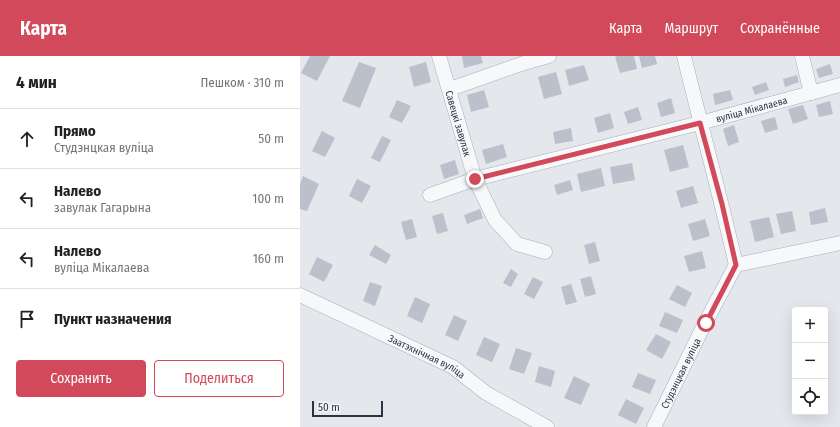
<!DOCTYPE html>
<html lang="ru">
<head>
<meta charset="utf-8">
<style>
	:root { --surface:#fff; --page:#f2f2f2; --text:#222; --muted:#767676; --line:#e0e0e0; --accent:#d1495b }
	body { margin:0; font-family:"Fira Sans Condensed",sans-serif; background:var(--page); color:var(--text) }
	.controls { position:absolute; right:12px; bottom:12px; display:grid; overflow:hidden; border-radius:4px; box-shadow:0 4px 16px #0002 }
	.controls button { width:36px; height:36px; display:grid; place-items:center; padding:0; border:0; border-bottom:1px solid var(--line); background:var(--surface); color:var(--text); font:20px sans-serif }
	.scale { position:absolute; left:12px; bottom:10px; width:71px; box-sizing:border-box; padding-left:4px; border:2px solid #2b3445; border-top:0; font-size:11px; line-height:14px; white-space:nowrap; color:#2b3445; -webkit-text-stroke:3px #f4f6f9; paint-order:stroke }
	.stop { position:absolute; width:12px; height:12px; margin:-9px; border:3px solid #d1495b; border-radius:50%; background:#fff }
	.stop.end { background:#d1495b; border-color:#fff; box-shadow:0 1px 4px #0008 }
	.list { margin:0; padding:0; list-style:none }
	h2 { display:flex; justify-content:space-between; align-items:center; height:52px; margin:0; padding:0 16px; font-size:17px }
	h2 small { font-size:13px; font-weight:400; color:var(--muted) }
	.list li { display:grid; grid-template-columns:26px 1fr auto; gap:12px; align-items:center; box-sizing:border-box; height:60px; padding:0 16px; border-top:1px solid var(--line) }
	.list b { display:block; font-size:15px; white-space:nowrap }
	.list p { margin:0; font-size:13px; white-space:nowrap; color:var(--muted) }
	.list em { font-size:13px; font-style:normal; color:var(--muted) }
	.actions { display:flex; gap:8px; padding:12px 16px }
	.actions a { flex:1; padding:9px 0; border:1px solid var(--accent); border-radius:4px; text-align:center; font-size:14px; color:var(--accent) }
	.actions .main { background:var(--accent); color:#fff }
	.icon { flex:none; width:22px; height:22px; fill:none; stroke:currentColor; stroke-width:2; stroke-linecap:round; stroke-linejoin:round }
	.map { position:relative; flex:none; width:540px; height:371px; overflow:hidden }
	header { display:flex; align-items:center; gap:24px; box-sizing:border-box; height:56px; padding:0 20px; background:var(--accent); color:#fff }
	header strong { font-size:19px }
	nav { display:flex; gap:22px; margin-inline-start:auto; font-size:14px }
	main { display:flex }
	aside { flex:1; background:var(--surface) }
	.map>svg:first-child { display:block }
</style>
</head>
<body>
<header>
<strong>Карта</strong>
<nav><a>Карта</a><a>Маршрут</a><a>Сохранённые</a></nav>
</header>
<main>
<aside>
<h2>4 мин<small>Пешком · 310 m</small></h2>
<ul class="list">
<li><svg class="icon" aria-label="ahead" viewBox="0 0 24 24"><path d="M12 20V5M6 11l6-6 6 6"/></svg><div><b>Прямо</b><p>Студэнцкая вуліца</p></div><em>50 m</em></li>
<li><svg class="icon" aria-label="left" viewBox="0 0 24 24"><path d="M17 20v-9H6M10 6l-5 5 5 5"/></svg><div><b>Налево</b><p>завулак Гагарына</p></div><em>100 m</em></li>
<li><svg class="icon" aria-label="left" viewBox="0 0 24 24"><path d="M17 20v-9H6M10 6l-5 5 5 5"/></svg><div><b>Налево</b><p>вуліца Мікалаева</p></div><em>160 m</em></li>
<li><svg class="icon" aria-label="arrive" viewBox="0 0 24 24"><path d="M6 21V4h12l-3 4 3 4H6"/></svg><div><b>Пункт назначения</b></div></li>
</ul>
<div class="actions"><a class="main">Сохранить</a><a>Поделиться</a></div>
</aside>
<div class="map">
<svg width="540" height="371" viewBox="0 0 540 371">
	<rect width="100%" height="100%" fill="#e4e7ec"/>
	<path fill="#bbc0ca" d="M10,0H30L17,25L1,17Z
		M162,0H181L183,7L164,12Z
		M317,0H334L337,13L320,17L315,1Z
		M339,0H355L357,8L342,12Z
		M59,6L76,12L60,52L42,45Z
		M126,6L131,26L114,31L109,11Z
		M530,8L533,18L519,22L516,13Z
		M284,9L289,24L269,30L265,14Z
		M256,16L262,38L244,43L238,21Z
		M497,19L499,26L485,31L483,23Z
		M466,26L469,34L455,39L452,31Z
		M184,34L189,51L171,56L167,39Z
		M430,34L433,44L415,49L413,38Z
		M371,42L375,57L361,61L357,47Z
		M97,44L111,50L102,67L89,61Z
		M530,45L533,58L519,61L516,49Z
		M503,49L508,63L493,68L488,53Z
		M338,51L342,64L328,68L324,56Z
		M310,57L314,72L298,77L294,62Z
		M475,61L478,73L465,77L461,65Z
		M434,69L439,86L428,90L423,73Z
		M271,72L273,85L255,88L253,76Z
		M22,75L35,82L25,101L12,95Z
		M82,80L91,84L80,106L71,102Z
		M203,88L207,101L186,108L182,94Z
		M383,89L389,111L370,116L364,94Z
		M155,104L159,118L144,123L140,109Z
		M332,107L335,124L313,128L310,111Z
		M301,112L305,130L281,136L277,118Z
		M3,120L19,128L7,155L0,153V128Z
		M57,123L71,130L62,147L49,140Z
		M270,124L273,134L257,139L254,129Z
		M393,130L398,147L381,152L376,135Z
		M525,152L528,166L511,169L509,156Z
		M180,153L183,162L167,168L164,159Z
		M492,155L496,175L481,178L476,158Z
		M143,157L148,175L137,178L132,160Z
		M469,161L474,181L455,186L450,165Z
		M112,163L117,181L106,184L101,166Z
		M405,163L410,180L393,185L388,168Z
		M295,186L300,205L289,208L284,189Z
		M75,189L91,199L86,208L69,199Z
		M402,195L406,212L389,216L384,200Z
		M17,201L33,209L24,226L9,218Z
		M211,213L218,218L211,231L203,227Z
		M291,220L296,238L285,241L280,223Z
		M233,221L243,226L234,243L224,238Z
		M70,226L82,230L75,250L63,245Z
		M271,228L277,246L266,249L261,231Z
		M377,229L392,237L385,251L369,243Z
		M115,241L130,248L122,267L107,260Z
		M365,256L383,264L377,277L359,270Z
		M154,259L167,265L158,285L145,279Z
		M356,278L371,286L362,303L346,294Z
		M184,281L200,288L192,306L176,299Z
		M216,292L232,297L224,318L209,313Z
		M239,310L255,315L251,331L235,326Z
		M338,317L356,324L350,338L332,331Z
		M274,320L290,328L281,349L264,342Z
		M326,343L344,352L336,368L318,359Z"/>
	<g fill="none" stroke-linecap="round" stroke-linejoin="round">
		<g stroke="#a9aeb7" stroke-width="15">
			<g id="minor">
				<path id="s1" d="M139,0L175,123L195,164L217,188L245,196"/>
				<path d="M384,0C401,70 420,139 436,209"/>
				<path d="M502,0L511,37"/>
				<path d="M150,33L224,7L249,0"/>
				<path id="s2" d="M130,139L175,123L400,67L540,29"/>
				<path d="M436,209L540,187"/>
				<path id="s3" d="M0,239L153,311L186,337L247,371"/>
				<path id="s4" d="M354,371L405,267L436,209"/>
			</g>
		</g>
		<use href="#minor" stroke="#f7f8fa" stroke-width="14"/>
	</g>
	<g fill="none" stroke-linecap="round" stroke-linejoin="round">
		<path stroke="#d1495b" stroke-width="5" d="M175,123L400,67L422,148L436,209L406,267"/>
	</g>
	<g text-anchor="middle" stroke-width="3" stroke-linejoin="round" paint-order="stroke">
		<g font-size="10" fill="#2b3445" stroke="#f4f6f9">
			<text dy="4" stroke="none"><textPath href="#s2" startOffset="333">вуліца Мікалаева</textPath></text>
			<text dy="4" stroke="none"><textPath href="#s1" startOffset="70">Савецкі завулак</textPath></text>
			<text dy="4" stroke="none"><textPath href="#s3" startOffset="141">Заатэхнічная вуліца</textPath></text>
			<text dy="4" stroke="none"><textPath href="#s4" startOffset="60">Студэнцкая вуліца</textPath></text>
		</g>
	</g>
</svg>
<div class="controls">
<button>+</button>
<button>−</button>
<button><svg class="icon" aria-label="locate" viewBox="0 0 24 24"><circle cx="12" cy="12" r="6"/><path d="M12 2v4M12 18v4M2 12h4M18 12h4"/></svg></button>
</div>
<div class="scale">50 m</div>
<div class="stop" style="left:406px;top:267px"></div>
<div class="stop end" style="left:175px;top:123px"></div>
</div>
</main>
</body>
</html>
